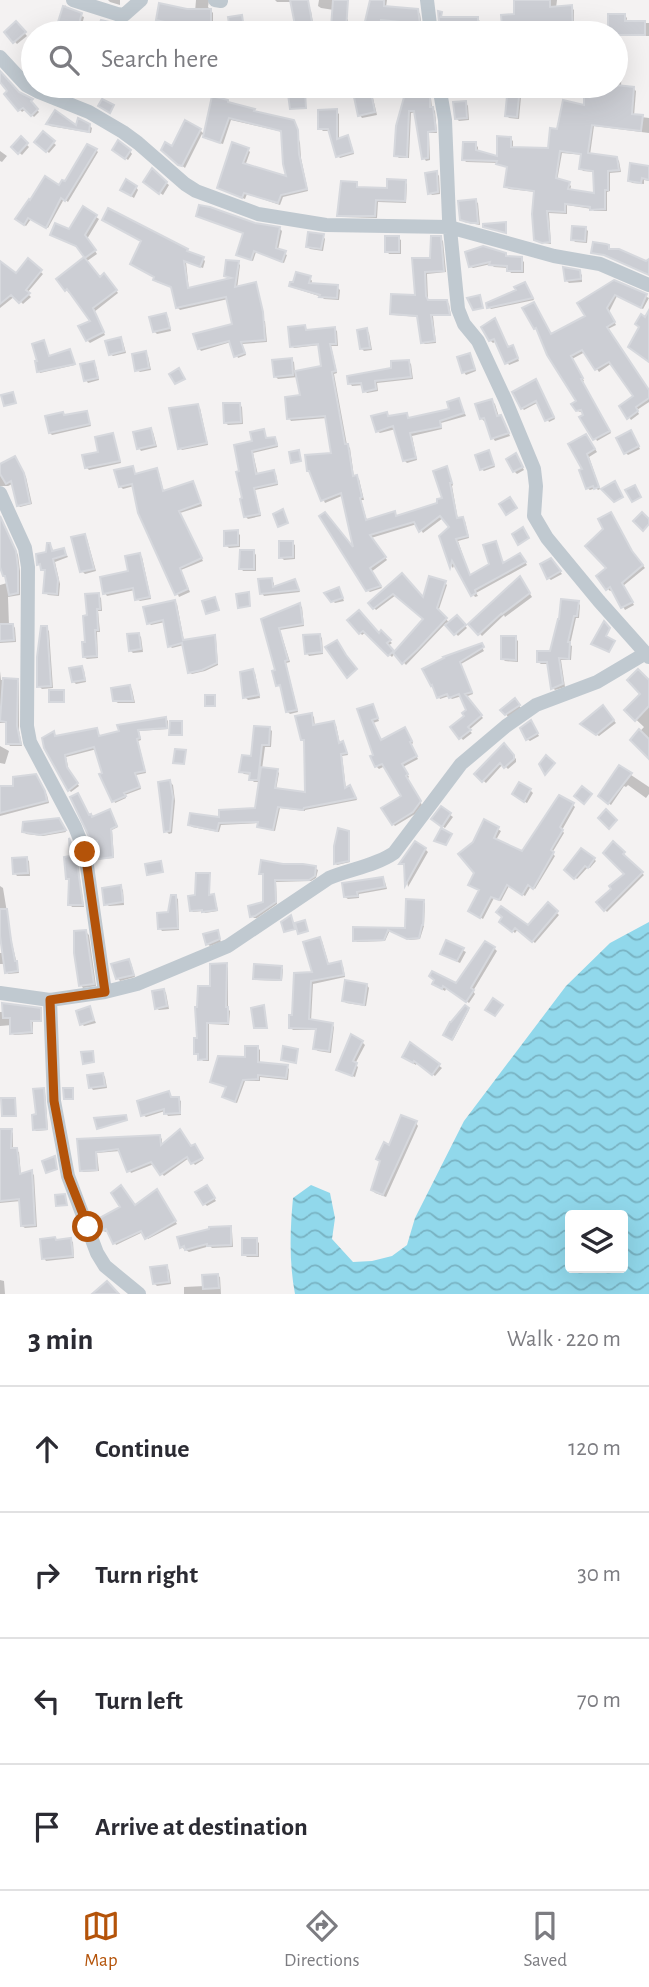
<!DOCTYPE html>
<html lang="en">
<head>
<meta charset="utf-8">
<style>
	:root { --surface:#fff; --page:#f2f2f3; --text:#2b2b33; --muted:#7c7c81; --line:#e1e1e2; --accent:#b45309 }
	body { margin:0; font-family:"Alegreya Sans",sans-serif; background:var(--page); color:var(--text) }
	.controls { position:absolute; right:21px; bottom:21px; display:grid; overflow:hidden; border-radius:7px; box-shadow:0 7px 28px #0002 }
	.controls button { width:63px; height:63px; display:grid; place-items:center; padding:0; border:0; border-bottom:2px solid var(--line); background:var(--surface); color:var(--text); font:35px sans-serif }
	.stop { position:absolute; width:21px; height:21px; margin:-16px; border:5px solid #b45309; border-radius:50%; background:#fff }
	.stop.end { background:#b45309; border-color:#fff; box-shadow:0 2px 7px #0008 }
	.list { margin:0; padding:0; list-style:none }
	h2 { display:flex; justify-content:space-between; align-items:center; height:91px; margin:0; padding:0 28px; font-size:30px }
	h2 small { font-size:23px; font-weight:400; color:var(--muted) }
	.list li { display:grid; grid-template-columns:46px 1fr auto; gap:21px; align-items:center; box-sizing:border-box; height:126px; padding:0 28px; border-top:2px solid var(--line) }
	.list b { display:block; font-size:26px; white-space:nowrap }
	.list em { font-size:23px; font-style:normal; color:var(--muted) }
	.icon { flex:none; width:38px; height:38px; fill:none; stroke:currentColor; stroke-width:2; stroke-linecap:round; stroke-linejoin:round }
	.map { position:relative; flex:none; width:649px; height:1294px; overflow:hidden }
	.search { position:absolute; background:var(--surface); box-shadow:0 7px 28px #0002; left:21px; right:21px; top:21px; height:77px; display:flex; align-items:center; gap:18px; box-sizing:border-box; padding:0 24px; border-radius:38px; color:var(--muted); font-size:26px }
	.sheet { height:595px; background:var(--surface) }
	nav { display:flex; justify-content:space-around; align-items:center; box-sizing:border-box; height:98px; border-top:2px solid var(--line); background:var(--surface); font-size:19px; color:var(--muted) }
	nav a { display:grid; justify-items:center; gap:4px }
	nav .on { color:var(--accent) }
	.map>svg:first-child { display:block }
</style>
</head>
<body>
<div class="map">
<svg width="649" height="1294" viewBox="0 0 649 1294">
	<defs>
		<pattern id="water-waves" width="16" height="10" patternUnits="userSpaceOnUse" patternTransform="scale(1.75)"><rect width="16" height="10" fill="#91d8eb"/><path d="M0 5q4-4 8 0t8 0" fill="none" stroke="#78b2c2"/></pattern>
	</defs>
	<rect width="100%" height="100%" fill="#f4f2f2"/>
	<path fill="url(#water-waves)" fill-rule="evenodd" d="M649,922V1294H295C289,1262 290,1231 293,1198L311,1185L330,1193L335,1218L332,1239L353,1262L372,1261L392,1256L407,1245L415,1218L464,1121L566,986L610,943ZM570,1215H623V1268H570Z"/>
	<path fill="#0003" fill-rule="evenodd" d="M108,0H120V5L110,2Z
		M196,0H209L208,7L213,13V26H197L194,24Z
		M275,0H300V2H277Z
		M319,0H345L346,17L348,20L347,31L335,30L333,28L334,10L321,8L318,6Z
		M369,0H387L386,7L418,11L420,14L421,20L419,33H407L408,25L384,22L381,33H364L371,2Z
		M516,0H557L556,8L571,7L574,10V33H507V29L504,27L516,15Z
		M65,5L69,11L84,17L81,29L63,24L60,21Z
		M308,8L311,11L314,29L300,32L297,29Z
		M191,14L193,27H186L160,22L157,20Z
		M610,15L625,16L627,18L626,23H649V36H616V33H609Z
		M477,19L480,21V31H462L460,28Z
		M16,23L27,36L17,44L6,32Z
		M102,23L140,30L143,33H98Z
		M616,58L622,61L621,87L633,88L636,91L634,116L649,118V133L594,126L590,155L617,159L619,161L621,172L610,173V191L607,192V211H594L592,209L567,205V214L549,213L551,244L538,242L536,240V192L509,189L506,187L508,168L498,163L466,162L464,159L475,144L478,147V152L498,158L510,138L513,141V149L549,150L558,131L586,107V86H616ZM562,153L583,155L581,168L583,171L595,172L596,195L570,191L571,186L569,184L557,181Z
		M0,73L19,94L33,103L32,104L39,112L34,117L26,109L22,112L7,94L10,92L0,79Z
		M299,86H318V90H302Z
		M399,86H423L422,95H429L431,98L432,108L435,111L437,133H429L430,160L426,161L424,158L416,112L411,113L409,158H399L396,155L406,97H402L400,95Z
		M509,86H522L519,119L509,118L507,115Z
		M371,95L373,98L377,115L362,118L360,115Z
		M213,99L294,124L300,143L301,158L308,191L283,197L280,205L247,194L245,199L219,188L248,150L250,152L245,166L288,178L283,132L231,120L223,144L207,139L202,134L185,168L163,150L173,148L200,130L205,135Z
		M466,103L468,106L469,120L459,121L456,118Z
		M336,111L339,114V140L348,137L350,140L354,154L340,158L338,156L330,131H323L320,128Z
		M48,123L78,128L89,125L92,128L91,133L50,126Z
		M43,134L56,145L49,153L36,142Z
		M21,139L29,147L22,155L13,147Z
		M96,150L98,152L68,202L64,199L48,228L31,219L26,226L19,221L65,184Z
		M0,151L7,156L2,162L0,161Z
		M130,151L132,154L128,160L117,152Z
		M649,168V181L644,180V184L632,183L630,180Z
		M152,171L169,185L163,195L148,184Z
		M437,173L439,176L440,194L432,195L430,193Z
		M405,182L407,184L406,203L378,202L377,218L341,217L338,215L356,184L359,188L388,190Z
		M136,187L138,190L134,198L125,192Z
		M475,201L478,203L480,225L464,222L461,219Z
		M83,208L99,219L87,239L97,254L87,261L100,279L107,278L118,293L94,312L105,335L90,343L87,340L92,321L71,291L69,293L58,280L86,258L79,248L55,237L69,231Z
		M109,210L203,259L205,261L203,268L186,262L189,290L233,279L226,275L238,263L240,265L237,289L255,284L264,321H265L267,342L242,344L246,355L238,358L231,342L201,351L199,348L235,325L228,299L180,310L178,308L173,288L157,282L156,278L132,264L143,242L106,222L104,220Z
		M198,216L280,229L282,231L278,250L287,255L284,263L256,252L253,261L240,256L238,254L245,234Z
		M585,228L588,231L587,243L575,242L573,239Z
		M323,236L325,239L323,251L310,249L307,246Z
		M398,238L401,240V254H389L387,251Z
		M440,238L443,241L446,272L427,274L428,300L429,302H447L449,304L451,316H433L436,343L425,344L422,342L419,317L394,315L392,313L416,296L413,260H432Z
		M505,254L509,258L521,259L524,262V273H511L508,268L494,267L491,264L473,268L470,266Z
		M28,261L43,274L27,293L31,297L23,304L15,296L0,308V273L16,276Z
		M579,272L582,275V282L569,283L566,280Z
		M310,278L312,281L311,285L337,287L340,290L339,300L324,299L322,297L294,288L291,286Z
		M614,282L649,298L643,309L617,296L609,312L616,325L608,329L649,392V402L637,410L639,414L631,420L629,417L635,397L612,363L599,372L585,352L572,359L584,381L582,382L611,433L597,441L583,411L580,412L577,410L578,401L525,308L552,336L587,317Z
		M525,284L534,300L491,309L489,307L518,291Z
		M165,315L168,317L171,331L157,334L154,331Z
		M495,320L509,349L515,350L519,361L509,365L497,341L493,343L490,340Z
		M304,327L307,332L334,329L337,331L338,346H331L337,373L334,374L347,445L350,448L354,477H357L359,479L364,500H361L367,521L394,513L397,517L439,504L444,500L446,468L453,485L452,486L458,520L462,519L465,521L469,538L458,541L470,576L491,565L495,543L504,564L522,557L527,565L476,593L478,596L475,597L455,563L453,568L452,567L441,537L451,528L443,518L423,533L417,524L371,538L387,560L371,572L382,588L370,592L367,590L356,552L344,495L325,503L311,473L333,455L327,418L291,421L289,418L302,397L298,377L278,379L275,376L291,360L294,362L295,373L323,367L320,345L294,348L292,346Z
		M367,330L369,333L372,350L364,351L361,348Z
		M120,339L123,342L126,353L113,356L110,354Z
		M70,351L75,365L40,373L39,371L49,358Z
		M145,353L148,356L151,370L140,372L137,370Z
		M470,355L472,358L476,371L466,375L464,372Z
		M408,361L411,364L413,379L377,383L378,391L367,393L365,391L364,385L352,386L350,383L393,369Z
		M94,363L96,366L99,380L88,383L86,380Z
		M538,384L555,419L549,422L539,402L524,410L522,408Z
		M459,400L466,416L441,423L442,429L412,436L417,460L407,463L404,460L396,429L380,433L377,431L386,414L389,416L406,415L409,419L452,410Z
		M492,401L495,404L499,417H501L503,419L510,436L495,441L493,438L487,420L484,421L481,418Z
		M239,404L242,407L243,424L228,425L225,422Z
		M197,406L200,408L208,445L182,450L180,448Z
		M86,413L91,426L52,435L50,433L65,417Z
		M151,430L153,432L157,447L141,451L139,448Z
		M263,431L267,440L274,439L277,441L278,447L253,453L258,475L274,472L276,474L278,485L255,490L261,516L248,519L245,516L241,472L254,443Z
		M113,435L121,463L89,470L87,468L101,453Z
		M633,435L640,449L628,455L626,453Z
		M588,438L597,452L589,457L600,489L598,490L596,488L590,490L587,488L585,469Z
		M488,452L495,467L484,471L481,469Z
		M516,455L524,470L517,474L514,471Z
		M17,460L26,477L32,504L20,507L18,505L14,483L8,486H0V466Z
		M132,468L136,476L156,470L159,473L164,493L193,483L195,485L202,506L180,513L203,561L181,570L190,592L179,597L134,486L123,489L120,486Z
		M0,529L6,530L18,555L20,571V595L8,597L9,626L13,625L15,628L16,642L0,643V585L7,583L0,561Z
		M237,532L240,535V547L229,548L226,545Z
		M85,536L87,539L96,571L85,574L82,571Z
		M292,543L295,545V559L284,560L281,557Z
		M49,544L52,547L53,552L64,550L68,557L55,562L60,584L59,596L48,595L45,592L46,573L39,564L48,553Z
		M254,552L256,555V571H243L241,568Z
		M140,555L142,557L151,599L140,601L137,599L135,590L107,596L105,593L130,573Z
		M634,555L645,568L623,586L634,605L625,610L613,589L610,591L608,589Z
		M554,563L562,574L551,580L548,578Z
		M402,575L423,600L445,583L447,585L438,612L450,623L457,617L467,628L458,636L446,623L406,665L395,653L392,657L366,632L362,635L350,621L379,635L381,633L392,643L388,646L394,653L425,619L396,595L376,610L370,603Z
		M271,580L274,583V588L295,581L300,592L264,596L262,593Z
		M522,581L532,597L505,617L504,615L482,636L471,624Z
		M339,589L344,601L335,603L326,594Z
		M98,595L101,598L102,611H98L100,632H97L98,658L87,659L84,657L88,617Z
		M562,601L578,603L580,605L579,618H576L570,645L572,646L571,660H561L565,687L555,690L553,688L549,664H541L538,662L552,653Z
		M175,602L177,604L184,641L214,637L216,639L218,665L205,671L192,674L189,672L184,645L172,648L170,646L165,622L151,625L149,623Z
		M299,605L302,607L304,626L280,630L290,662L286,663L298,712L290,714L287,711L283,687L278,685L277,671L263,620Z
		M46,628L49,631L53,688L42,689L39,686Z
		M138,634L141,637L143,652L133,653L130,650Z
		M319,635L322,638L323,654L309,656L307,653Z
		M515,638L518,641V662L505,661L503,659Z
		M481,646L484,651L461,664L473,694L465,697L483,718L469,730L472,733L463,740L452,727L466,716L468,711L462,696L452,699L449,696L440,699L425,670Z
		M82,668L84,670L86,682L76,684L73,681Z
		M0,671L1,680H17L19,683V730L22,746H10L8,743V723H0Z
		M253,671L255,673L260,698L248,700L245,697Z
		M649,683V756L632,740L644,727L626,710L643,694Z
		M130,687L132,689L135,703H118L115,701Z
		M514,700L521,708L508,717L503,710Z
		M373,706L379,721L373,723L382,741L407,731L413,743L411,745L418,759L403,767L409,777L407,779L422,805L415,814L395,826L393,824L403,796L385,766L379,769L376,766L375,756L360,710Z
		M605,710L616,723L599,736L585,727Z
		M312,715L314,717L315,727L334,722L336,725L340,744L342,743L345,746L348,755L342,756L346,789H352L357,800L305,810V811L280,808L275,831L261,828L259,826V823L221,825L219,832L192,827L190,825L256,810L261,782H254L251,779L252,775L244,774L241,771L253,758L269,728L272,731L271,747H265L262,769L277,771L279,773L276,790L307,794L304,742L302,740Z
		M166,719L168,721V729L139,731L141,740L138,741L146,773L136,775L141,789L125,795L126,798L115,803L97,749L66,757L69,771L79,786L71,792L69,790L54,733L56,738L96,730L100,738Z
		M533,725L539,736L530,741L527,739Z
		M0,746L9,751L5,764L0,763Z
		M504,746L516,759V762L508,769L503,764L486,783L476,774Z
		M619,767L649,787V794L646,798L628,785L626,787L624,786L611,805L602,798Z
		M39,781L47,795L49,803L0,816V788H15Z
		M170,782L173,785L175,801L172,833L169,834L166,831Z
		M530,790L533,793L527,803L516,797Z
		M573,805L575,807L562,830L564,833L552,853L555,856L535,889L531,886L525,896L509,886L501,901L494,898L483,919L473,913L481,891L477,873L474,843L485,822L501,831L496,840L523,853Z
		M442,809L453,817L445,828L436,822Z
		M111,812L118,827L112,830L114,858L102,859L99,842L93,840L89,817L93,818Z
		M61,822L66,832L43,836L26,834L24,831Z
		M348,832L350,834V862L337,865L335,863Z
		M71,842L77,858L84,907H72L70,904V881L68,878L71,858Z
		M614,844L625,855L623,857L644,875L607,912L598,902L627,874Z
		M425,849L428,852L408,887L405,866L401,864Z
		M26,859L29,861L30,876H17L15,873Z
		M594,859L596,861L590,868L588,867L577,879L566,870Z
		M315,868L318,870L316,878L311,881L276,882L277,904L257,918H254L252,916L265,903L264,875L261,873Z
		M209,875L210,877V897L215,898L218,911L205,913L203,911L193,912L191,910L197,897Z
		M383,879L385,882L387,889L359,894V898L348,899L345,897Z
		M0,886L3,888L12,943L19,973L8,974L6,964H0V953H4L0,933Z
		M120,887L123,890L124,905L109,906L106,904Z
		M175,897L178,899L179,930L162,931L160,928L170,914Z
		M423,902L425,903L424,926L420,939L410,940L390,930L385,941L357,942L355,940V929L406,930Z
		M548,905L559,915L535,943L518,929L515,933L504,924V917L528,928Z
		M86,932L89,935L96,986L83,988L81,985Z
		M217,932L221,942L210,946L207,944Z
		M320,939L322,941L329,965L341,963L343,966L345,977L313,984L311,1021L332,1024L334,1027L331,1053L318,1051L315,1049L318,1030H293L291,1028L294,1016L314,974Z
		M447,942L466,952L460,963L445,956Z
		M494,948L497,951L473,991L475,994L469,1003L447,987L445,991L434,984L456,985Z
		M129,961L131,963L135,977L120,981L118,978Z
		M226,965L228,968V1009L230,1011L229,1025L209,1024V1061H203L196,1053L212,988Z
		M281,967L283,969L282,981L257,980L255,979Z
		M367,985L369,988L366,1006L346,1003L344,1000Z
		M164,990L166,993L169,1009L159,1010L156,1008Z
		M89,1008L96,1023L84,1026L82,1024Z
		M465,1008L469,1010L453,1040L445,1036Z
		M40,1010L42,1012V1022H33V1034L14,1035L12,1033V1025L0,1026V1012Z
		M362,1042L365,1045L355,1064L358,1067L355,1077L341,1072L338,1069Z
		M410,1045L442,1068L435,1076L417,1062L416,1065L406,1059Z
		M257,1047L260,1050V1064L287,1067L289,1069L288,1080L260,1077V1081H245L237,1103L227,1099L224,1097L228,1088L212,1081L247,1059Z
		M103,1074L105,1077L107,1088L93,1090L91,1087Z
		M43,1090L45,1092L48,1130L36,1131L34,1129Z
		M168,1093L172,1099H178L181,1101V1115L168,1116L165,1111L146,1117L143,1115Z
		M416,1123L418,1126L386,1197L375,1193L373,1190L390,1147Z
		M0,1131H11L13,1133V1150L19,1152L21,1175L31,1172L34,1175L37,1227L25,1228L22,1226L21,1201L0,1203Z
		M160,1137L162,1139V1146L196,1148L203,1160L195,1165L189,1158L164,1176L154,1164L131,1173L120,1151L97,1153L99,1171L83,1172L81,1170L79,1141Z
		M209,1190L216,1201L207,1206L205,1204Z
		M158,1193L177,1224L148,1239L143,1232L116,1245L109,1230L105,1232L103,1230L135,1207Z
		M230,1228L232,1231L233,1247L212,1248L210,1246L189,1252L181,1247Z
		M42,1240H70L73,1242L74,1258L46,1261L44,1258Z
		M256,1240L259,1243V1257H247L244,1254Z
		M166,1267L169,1270L171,1284L157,1286L154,1283Z
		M218,1276L220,1277L221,1294H184V1287L205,1286Z
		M0,1280L4,1281L5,1294H0Z"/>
	<path fill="#ccced4" stroke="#d6d8dd" stroke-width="2" fill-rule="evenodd" d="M290,0H308L313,27L296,30Z
		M333,0H348L346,30L331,28Z
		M370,0H384V6L418,9L420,24L381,20L379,33L363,30Z
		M514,0H550V7L572,5L573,33H525V30L507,32L506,27H502L501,15L514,14Z
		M159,3L187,9H211V24L182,26L156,20Z
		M63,6L82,13L78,27L58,22Z
		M438,11L442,12L441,17H478V29H451V33H440Z
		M608,14H625V21H645V35H616V33H608Z
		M242,15L244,29L230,31L228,17Z
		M101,20L118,24V28L131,33H96Z
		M16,21L26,32L13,43L4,32Z
		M33,58V78L24,68Z
		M0,71L19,92L33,99L31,101L38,109L31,116L23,108L18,111L4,94L7,91L0,82Z
		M616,85L634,87L632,114L643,115L641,131L592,125L588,153L617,157L619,170L608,171V190H605V209L590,210V207L565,204V212L547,211L550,242L542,243L534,240L532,214L534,191L504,187L507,167L496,164L497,161L462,160L463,142H476V150L497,156V136L511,137V147L548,148L550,128L557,129L563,100L584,105V86ZM560,151L581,154L579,169L593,171L594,193L568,189L570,182L556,178Z
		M406,90H410V94L430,93V107H433L436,131L428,132V158L422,159L414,111H409L407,157L394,156L396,126Z
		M305,92L306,108L290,109L288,94Z
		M371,93L375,112L358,116L354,97Z
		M212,96L228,100V102L255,109L254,111L294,120L298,130L299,154L307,189L281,195L278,203L244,193L242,198L217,188L232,142L249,148L243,163L286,176L283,164L281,131L229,118L220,143L203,137Z
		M507,96L519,97L517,117L505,116Z
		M102,99L114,105L110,113L98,106Z
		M466,101L467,118L455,119L453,102Z
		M337,109V139L348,135L353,152L336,157L328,129H318V110Z
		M55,110L76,125L78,118L90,124L89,132L46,124Z
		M185,120L201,129L182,166L178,165L161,150L165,142L172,146Z
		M43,131L55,141L46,152L34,142Z
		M21,136L28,143L18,154L11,147Z
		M118,140L131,150L125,159L112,150Z
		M87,144L97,149L65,201L61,198L46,228L28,218L24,225L15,219L29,199L30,200L45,176L59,185L62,180L65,181Z
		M630,163L649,166V180L642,178L641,183L628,181Z
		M152,168L167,182L159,194L143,182Z
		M437,171L438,192L428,194L425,173Z
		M126,179L137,186L131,196L120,190Z
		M387,179L406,180L405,201L376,200L375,216H337L341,181L357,182V187L387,188Z
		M476,199L478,223H471L460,220L458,201Z
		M199,205L210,207L255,223L280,227L276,248L286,251L282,262L254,251L251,260L236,255L243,233L196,216Z
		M83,206L97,215L85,235L96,250L85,258L100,277L104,273L117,290L93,308L104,332L86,341L78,326L90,321L67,289L65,291L56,279L84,257L76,246L50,235L55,223L69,229Z
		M108,208L188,249L187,251L204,257L200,267L184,261L188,288L231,278L224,276L226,260L239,261L235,287L256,282L263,312L265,340L241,342L245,353L234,357L229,341L198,349L193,334L232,324L226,297L176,308L171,287L153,280L154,277L130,264L141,241L102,220Z
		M506,222V233L483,227V224Z
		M572,226L586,227L585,241L571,240Z
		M308,232L324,234L321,249L306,247Z
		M385,236H399V252H385Z
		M431,236H441L444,271L425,272L426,296L428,300H447L450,315H431L435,341L421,343L417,316L390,314L391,294L415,295L412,258H430Z
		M593,242L606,244L609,245V249H619L646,261L649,259V275L604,255L591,253Z
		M483,246L506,253V256L522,257V271H507V266L489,265L490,262L469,267L465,252Z
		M28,258L42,270L26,290L30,293L19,303L11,295L0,304V261L16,273Z
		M563,267L580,270L581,279L565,281Z
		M296,272L311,276L309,283L338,285L337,298L319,297L320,295L289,286L290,282H293Z
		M614,280L647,294L641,308L615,295L607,308L615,322L607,327L649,390V398L636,407L638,411L627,419L619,406L633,396L609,362L595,370L582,350L571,356L583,378L581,379L610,431L593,440L579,417L583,415L581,410L576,411L571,404L576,401L547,355L536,328L534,329L522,308L534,302L551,334L585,316L577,303Z
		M525,282L533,298L487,308L486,303L516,290L514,287Z
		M480,295L483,308L473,310L467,298Z
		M649,310V362L628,347L639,327L635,324L641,314L645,317Z
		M166,313L170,328L153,332L149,317Z
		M495,318L508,347L513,345L518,358L505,364L494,339L489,341L481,327Z
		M305,325L306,330L335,327L336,344H330L336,371L332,372L345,444H348L353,476L357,475L362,497L360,498L366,520L395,511L396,516L437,503V499L442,498L433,471L447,466L452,483H450L457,518L463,517L468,536L456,539L470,575L489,564L483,545L496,541L503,563L520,553L526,562L475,590L476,593L471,596L452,561L450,568L439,536L449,527L440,516L419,532L414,522L370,535L386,557L370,568L381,586L366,591L319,516L325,512L353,547L341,493L321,501L309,471H307L305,455L331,453L325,416L287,419L285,397L300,395L295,371L321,366L318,344L290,347L288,327Z
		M367,328L370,348L360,349L357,330Z
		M121,337L124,351L109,355L105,341Z
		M44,340L49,356L70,349L75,364L37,372L35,361H37L32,344Z
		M146,351L149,368L135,371L132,354Z
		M470,353L475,369L462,373L457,357Z
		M292,358L293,375L274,377L272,360Z
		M409,360L411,377L375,381L376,389L363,392L361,383L348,384L347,376L391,368V361Z
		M94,361L98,378L84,381L80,364Z
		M179,368L185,379L175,384L169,374Z
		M536,379L554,417L545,421L536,401L521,409L512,392Z
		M13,392L16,403L4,406L1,395Z
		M459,398L464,413L440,421L441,427L410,433L416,458L403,461L393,426L376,432L371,416L387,412L388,416L407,413L408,418L449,409L447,402Z
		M492,399L497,416L501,415L509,433L491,439L484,418L480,419L475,404Z
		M223,403H240L241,422L224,423Z
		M198,404L207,443L178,449L169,408Z
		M87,411L90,424L49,433L45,416L63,412L64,415Z
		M151,428L155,445L137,449L133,432Z
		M264,429L266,438L275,437L277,445L252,451L256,474L274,470L277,483L254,488L260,514L244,517L240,499L242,498L236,472L239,471L234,445L252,441L250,432Z
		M631,430L639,446L624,454L616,438Z
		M113,433L120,461L85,468L82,455L98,452L95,437Z
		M586,434L595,449L587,454L599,487L594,489L593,486L586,489L579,470L582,469L568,444Z
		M299,450L301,461L291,463L289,452Z
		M489,450L494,465L480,470L475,455Z
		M516,453L523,467L513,472L506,459Z
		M15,456L24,473L30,503L17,506L11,481L6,484L0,474V464Z
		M133,466L135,474L157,468L163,491L193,481L201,503L179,511L202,558L180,568L188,589L175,595L138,513L132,484L119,487L114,470Z
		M615,481L623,497L614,502L601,489Z
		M635,485L641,497L632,502L625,490Z
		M510,497L517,508L506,515L499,504Z
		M283,509L288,523L278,527L273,514Z
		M611,512L632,551L643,565L622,583L633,602L621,608L610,587L606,590L596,576L606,568L585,546L603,529L598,519Z
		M642,512L649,519V524L643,531L633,521Z
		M0,516L16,551L18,568V593L9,595L5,576H3L0,567Z
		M523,527L529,538L518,545L512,534Z
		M238,530V545L224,546V531Z
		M85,534L94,569L80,572L71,537Z
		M279,541H293V557L279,558Z
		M47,543H50L52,551L64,548L66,555L53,559L58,580L57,594L43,593L45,570H41L40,564L37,565L36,554L46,552Z
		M240,550H254V569H239Z
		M140,553L150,597L135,600L133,588L103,594L100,577L128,571L125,556Z
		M551,558L561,571L547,579L540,564Z
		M402,573L423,597L429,576L446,581L437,608L447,618L417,650L402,664L393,653L423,619L393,594L373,609L368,603Z
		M520,576L530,593L501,615L502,613L478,635L468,624Z
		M272,578L273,587L295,579L299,590L260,594L258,579Z
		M339,587L343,598L331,602L324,593Z
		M249,592L250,606L238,608L236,594Z
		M99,593L100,609H97L98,630H95L97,656L83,657L82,642H85L83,616L87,615L85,594Z
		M215,597L219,610L206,614L202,601Z
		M561,599L579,601L577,616H574L568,642H570L569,659L559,658L563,684L551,689L547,662H537V651H550L558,619H559Z
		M175,600L183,640L215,635L217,663L202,670L188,673L182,643L168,647L163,620L147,624L143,607Z
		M300,603L303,624L279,628L288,660L285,661L297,710L286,712L280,685L276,686L272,671L275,670L261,619Z
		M359,610L379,633L381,630L391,640L387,643L394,651L388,656L363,631L359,634L347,620Z
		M457,615L466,625L454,635L445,625Z
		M604,621L610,628L606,636L615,641L609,652L591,644Z
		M0,624H13L14,640L0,641Z
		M41,626H47L51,686L37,687V657Z
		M139,633L141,649L129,651L127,634Z
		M320,634L322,652L305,654L303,635Z
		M501,636H516V660L501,659Z
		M337,640L346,655L357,669L347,678L325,647Z
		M482,643L484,647L460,662L472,692L465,694L482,715L468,727L471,730L459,739L450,727L464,716L462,713L466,710L459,694L449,698L447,694L437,698L432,685L431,686L422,669L444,658L443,657Z
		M82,666L85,680L72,682L69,668Z
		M253,669L259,695L243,698L240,672Z
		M638,669L649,680V706L635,721L624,710L640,694L627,680Z
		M3,678L18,679L17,726L21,744H6V722L0,721Z
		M130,685L133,701H113L111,688Z
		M49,690H64V702H49Z
		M205,695H215V706H205Z
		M515,698L520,705L505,715L500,710Z
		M373,704L378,718L372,720L381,740L405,727L412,741L410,742L417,756L402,764L408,774L406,776L421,801L413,812L392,825L381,808L401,796L382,764L375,767L370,756L373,755L357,709Z
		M603,705L614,720L596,735L580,724Z
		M312,713L313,725L334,721L339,743L343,741L347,753L341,754L345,788L350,785L356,798L304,808L303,810L278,807L273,830L257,827L258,822L219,823L217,831L188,825L190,813L219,817V810L255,808L261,767L278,769L275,788L305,792L304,740H301L295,716Z
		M166,717L167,728L138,730L140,738L137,739L145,771L135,773L140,787L124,793L126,796L112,802L99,774L102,773L94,747L65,755L67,767L78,783L68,791L44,748L42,738L54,731L55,736L97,728L99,736L119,731L117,725Z
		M531,720L538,733L526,740L520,728Z
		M170,721H182V735H169Z
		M254,726L270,727L269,745H262L258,780H249L250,773L239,772L242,755L251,756Z
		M639,729L649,739V759L630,740Z
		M504,743L514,755V759L504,768L500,763L482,782L474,774Z
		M175,749L186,750L184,764L173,763Z
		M546,755L555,763L545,775L539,764Z
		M619,765L632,773L608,804L598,796Z
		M36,774L45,791L47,801L0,813V786H13V777Z
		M170,780L173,797L170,831L164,832L158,782Z
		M519,782L531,789L524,802L512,794Z
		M582,786L592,794L584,804L574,796Z
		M78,793L89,815L91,814L92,817L110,809L117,826L111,829L113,857L99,859L97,841H91L70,797Z
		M559,795L574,803L560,827L563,830L551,850L554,852L533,889L528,885L522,895L507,885L499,900L491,897L480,918L468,911L479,890L468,885L474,873L458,854L473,842L484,819L499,827L494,838L522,851Z
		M441,806L451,813L442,827L431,819Z
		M606,809L617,820L609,829L598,818Z
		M59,818L66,830L40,835L22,832L23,822Z
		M338,828L349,831V861L334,864V846Z
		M441,828L452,834L446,845L434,841Z
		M69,838L76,855L83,905H68L69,879H66L64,857L70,856Z
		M415,841L426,848L405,886L404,864H399Z
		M613,841L625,852L623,854L643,872L604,911L596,902L611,889L609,886L624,874L603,853Z
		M581,848L595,858L588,868L585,866L574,879L564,870Z
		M27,857L28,873L13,874L12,858Z
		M261,860L283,864H303L316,866L315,876L309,880H275L276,902L255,916L250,917L248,906L263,902V874H259Z
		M161,861L163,872L147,875L145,864Z
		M196,873H210L209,895L214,894L217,910L202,912V910L190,911L188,896L195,895Z
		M383,877L385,887L357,892L358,896L344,897L342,883Z
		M121,885L123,902L104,905L102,888Z
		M171,895H176L178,928L158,929L157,913L168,912Z
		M406,899L424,900L423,925H422L419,938L407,939L388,930L384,940L353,941V927L405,928Z
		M548,902L558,911L532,942L515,928L512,932L499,922L502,917L496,912L501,906L528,925Z
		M0,909H7L11,940L15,961H17L18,971L5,973L0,936Z
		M291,915L295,929L284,932L281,922Z
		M305,920L308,931L298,934L295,923Z
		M86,930L94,984L79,986L74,953V931Z
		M218,930L220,939L206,945L203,934Z
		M320,937L328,964L341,961L344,975L311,981L309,1019L333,1023L329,1051L313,1049L316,1029L289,1028V1015H292L294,973L312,972L303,942Z
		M446,940L464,948L457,961L440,954Z
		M485,941L495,947L471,988L474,990L466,1002L443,986L442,989L432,984L434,980L429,976L432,971L456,983Z
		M129,959L134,975L116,979L111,964Z
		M227,963L226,1007H228V1023H207V1059L198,1060V1054H194V1038H197L195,1007H197L198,986H210V964Z
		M254,964L282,966L281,980L253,979Z
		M345,980L367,984L364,1005L342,1001Z
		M164,989L167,1006L155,1009L152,991Z
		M493,998L503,1005L495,1016L485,1010Z
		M2,1003L41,1008V1021H31L32,1032L10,1034V1018H3Z
		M264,1005L267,1028H254L251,1008Z
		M465,1005L469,1008L452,1040L443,1035L450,1022H451Z
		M90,1006L94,1020L80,1025L76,1011Z
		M351,1034L363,1041L353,1061L357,1063L352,1076L336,1070Z
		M410,1042L440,1064L432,1075L414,1061L413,1063L402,1057Z
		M245,1046H258V1062L288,1065L286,1078L258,1075V1079L243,1080L235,1102L222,1097L226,1087L210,1082L218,1056L245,1057Z
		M283,1046L298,1049L296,1063L281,1060Z
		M93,1051L94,1062L83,1064L81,1052Z
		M103,1073L105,1086L89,1088L87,1075Z
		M44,1088L47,1129L33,1130L32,1115L36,1114L33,1089Z
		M63,1088H73V1099H64Z
		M169,1091L171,1097H179L180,1113L164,1114V1109L141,1116L137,1101Z
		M1,1098H15L16,1116H2Z
		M126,1115L127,1120L97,1129L94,1118Z
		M401,1115L417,1121L383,1195L371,1190L380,1161L376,1159L384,1142L389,1145Z
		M0,1129H12L11,1148H17L20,1174L32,1170L35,1225L21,1226L19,1199L0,1201Z
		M180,1129L191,1146L195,1144L203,1158L191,1164L187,1157L160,1175L151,1162L127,1172L118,1149L96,1152L97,1170L80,1171L77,1139L160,1135L161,1145Z
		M55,1156L57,1169L46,1173L42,1161Z
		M121,1185L135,1205L157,1189L176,1221L145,1239L141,1231L113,1244L106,1229L102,1231L96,1220L120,1207L111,1193Z
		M207,1185L215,1198L203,1205L195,1192Z
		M65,1194L67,1205L56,1206L55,1195Z
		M231,1226V1245L207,1246V1244L185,1250L184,1246L180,1248L177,1237L209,1229V1227Z
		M55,1237L56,1240L71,1238L73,1256L42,1259L40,1239Z
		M242,1238H257V1255H242Z
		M167,1265L169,1282L153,1284L150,1267Z
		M218,1274L219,1288L203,1289L202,1275Z
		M107,1281L119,1294H92Z"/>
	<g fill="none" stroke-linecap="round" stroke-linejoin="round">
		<path stroke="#c0c9d0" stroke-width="14" d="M73,0L117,14L124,15L141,0
			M215,0L221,1
			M427,0L431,33
			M0,57L26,85L39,92L89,112L123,132L138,143L185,184L196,191L258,214L326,225L449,227L554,256L600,264L649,285
			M439,86L445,120L449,219L458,309L464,324L478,341L505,399L534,469L536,486L534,516L547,538L599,601L649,657
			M0,493L25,548L28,567L27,726L30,742L75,827L85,852L105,992L50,1000L0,993
			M105,992L137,984L228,946L329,878C350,869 375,866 394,853L461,764L506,726L536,705L597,682L646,653
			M50,1000L54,1101L68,1176L97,1253L105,1266L139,1294"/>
	</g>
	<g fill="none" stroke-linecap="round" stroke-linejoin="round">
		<path stroke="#b45309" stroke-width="9" d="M85,852L105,992L50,1000L54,1101L68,1176L88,1227"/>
	</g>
</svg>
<div class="controls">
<button><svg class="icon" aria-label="layers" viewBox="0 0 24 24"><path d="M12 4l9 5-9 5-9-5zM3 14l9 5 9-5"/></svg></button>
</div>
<div class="stop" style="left:88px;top:1227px"></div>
<div class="stop end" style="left:85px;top:852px"></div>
<div class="search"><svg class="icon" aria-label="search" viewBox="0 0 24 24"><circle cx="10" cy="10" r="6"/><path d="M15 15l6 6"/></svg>Search here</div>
</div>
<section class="sheet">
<h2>3 min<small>Walk · 220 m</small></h2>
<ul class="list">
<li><svg class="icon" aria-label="ahead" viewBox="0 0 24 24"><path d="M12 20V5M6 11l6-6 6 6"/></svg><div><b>Continue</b></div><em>120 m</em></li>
<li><svg class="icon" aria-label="right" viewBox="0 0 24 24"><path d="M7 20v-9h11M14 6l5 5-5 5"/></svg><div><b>Turn right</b></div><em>30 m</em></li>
<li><svg class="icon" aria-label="left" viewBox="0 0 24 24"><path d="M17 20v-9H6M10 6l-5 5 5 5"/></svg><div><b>Turn left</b></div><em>70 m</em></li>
<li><svg class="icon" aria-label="arrive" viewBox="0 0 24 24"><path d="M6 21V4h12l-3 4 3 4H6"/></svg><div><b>Arrive at destination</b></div></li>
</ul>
</section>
<nav>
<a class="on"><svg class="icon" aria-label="map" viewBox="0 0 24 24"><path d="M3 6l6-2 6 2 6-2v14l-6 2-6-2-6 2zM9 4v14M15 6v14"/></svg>Map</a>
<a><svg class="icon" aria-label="directions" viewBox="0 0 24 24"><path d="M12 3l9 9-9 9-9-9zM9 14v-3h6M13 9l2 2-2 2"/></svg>Directions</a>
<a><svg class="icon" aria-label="saved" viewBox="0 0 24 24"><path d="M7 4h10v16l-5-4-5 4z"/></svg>Saved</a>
</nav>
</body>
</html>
